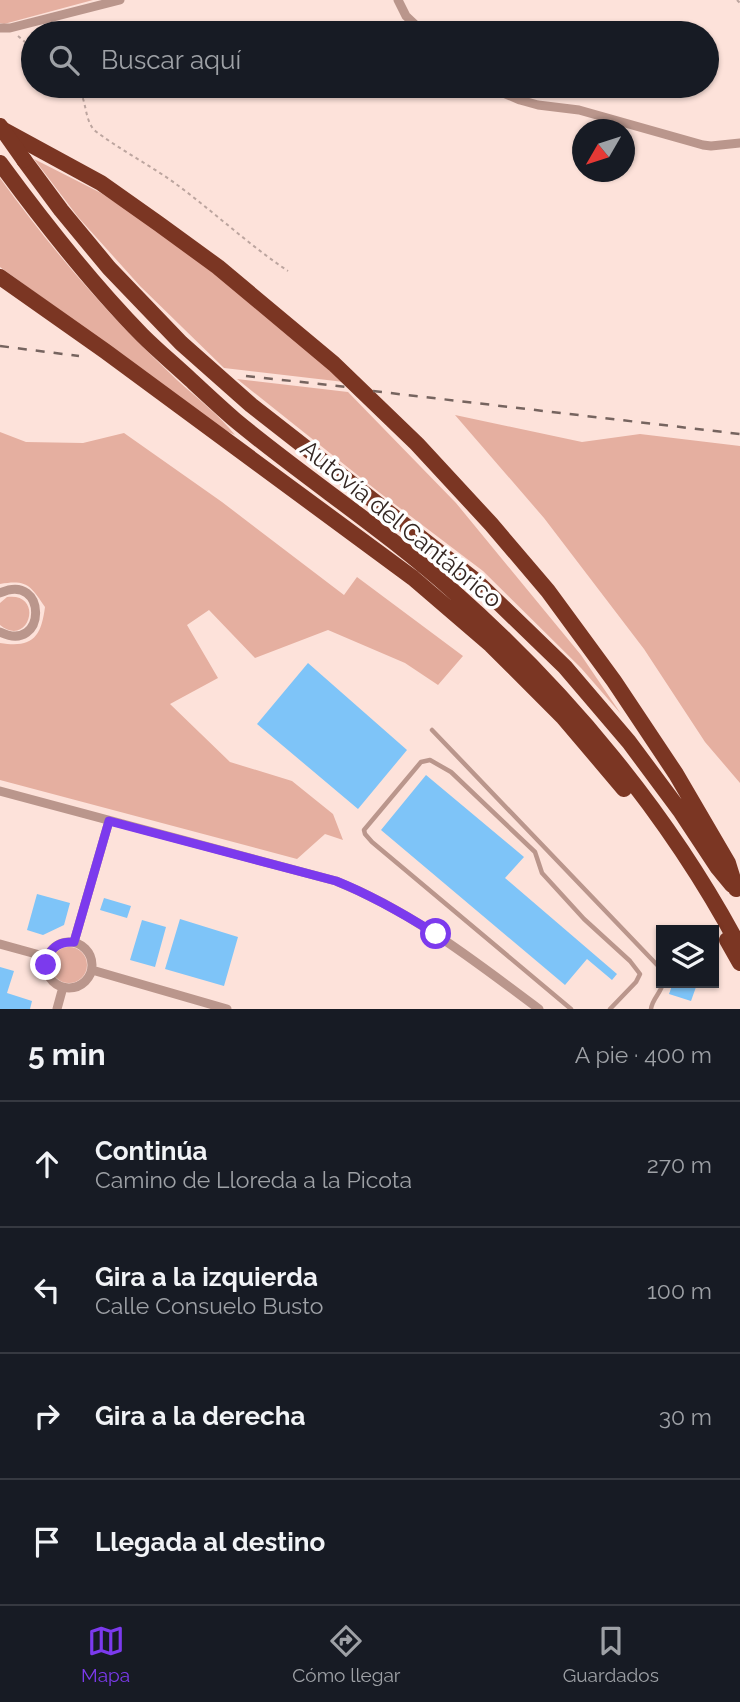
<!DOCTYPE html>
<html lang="es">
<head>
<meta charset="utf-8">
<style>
	:root { --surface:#171b24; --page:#242831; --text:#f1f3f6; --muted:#9ea1a6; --line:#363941; --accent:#7c3aed }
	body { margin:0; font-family:Raleway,sans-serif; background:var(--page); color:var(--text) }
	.controls { position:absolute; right:21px; bottom:21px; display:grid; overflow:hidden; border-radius:0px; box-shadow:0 2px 5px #0004 }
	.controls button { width:63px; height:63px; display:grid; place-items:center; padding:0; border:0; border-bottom:2px solid var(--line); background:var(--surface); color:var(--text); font:35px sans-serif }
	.compass { position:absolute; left:572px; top:119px; width:63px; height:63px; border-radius:50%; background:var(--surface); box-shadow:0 2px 5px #0004; rotate:231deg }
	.stop { position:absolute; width:21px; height:21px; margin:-16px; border:5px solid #7c3aed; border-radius:50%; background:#fff }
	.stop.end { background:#7c3aed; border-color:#fff; box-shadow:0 2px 7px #0008 }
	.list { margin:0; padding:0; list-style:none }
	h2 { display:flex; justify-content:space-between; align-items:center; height:91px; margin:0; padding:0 28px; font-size:30px }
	h2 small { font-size:23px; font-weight:400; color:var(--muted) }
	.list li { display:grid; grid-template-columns:46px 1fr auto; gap:21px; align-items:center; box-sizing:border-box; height:126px; padding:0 28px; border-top:2px solid var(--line) }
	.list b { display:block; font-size:26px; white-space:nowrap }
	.list p { margin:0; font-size:23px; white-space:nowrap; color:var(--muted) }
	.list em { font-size:23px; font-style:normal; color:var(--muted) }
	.icon { flex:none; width:38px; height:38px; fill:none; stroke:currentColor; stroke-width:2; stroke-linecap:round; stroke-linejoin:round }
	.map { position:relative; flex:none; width:740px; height:1009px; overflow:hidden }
	.search { position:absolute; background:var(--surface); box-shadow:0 2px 5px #0004; left:21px; right:21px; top:21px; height:77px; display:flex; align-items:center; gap:18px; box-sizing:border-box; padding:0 24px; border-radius:38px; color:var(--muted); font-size:26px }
	.sheet { height:595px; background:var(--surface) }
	nav { display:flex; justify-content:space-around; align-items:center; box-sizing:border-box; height:98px; border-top:2px solid var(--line); background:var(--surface); font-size:19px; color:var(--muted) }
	nav a { display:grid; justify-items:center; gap:4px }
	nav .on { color:var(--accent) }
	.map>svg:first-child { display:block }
</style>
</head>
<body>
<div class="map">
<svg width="740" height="1009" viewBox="0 0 740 1009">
	<rect width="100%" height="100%" fill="#fde2da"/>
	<path fill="#e5afa0" d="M0,0H93L4,24L0,23Z
		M34,159L101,193L171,239L265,314L344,382L224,368L140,286L78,217Z
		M0,178C39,232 81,283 127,331C143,347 160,364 177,380C197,398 218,414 235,435L213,425L79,324L0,267Z
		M237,379L348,392L456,503L581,655L621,714L581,668L483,571L380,493Z
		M455,415L582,442L640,434L740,446V783L705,742L644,649L544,518Z
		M0,432L26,442L83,443L124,433L222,502L344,595L357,577L463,656L438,685L405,663L328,630L255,658L209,610L187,625L218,678L170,704L230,762L292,781L333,814L343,840L325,834L297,859L0,780V643C32,648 41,638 45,607C31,586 27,579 0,584Z
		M7,597C45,592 29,649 0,625V603Z
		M51 965a18 18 0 1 1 36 0a18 18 0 1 1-36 0Z"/>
	<path fill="#7ec4f8" d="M308,663L407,750L358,809L257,724Z
		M426,775L524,857L505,878L617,974L612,980L587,959L565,985L381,830Z
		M37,894L70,903L64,925L43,935L27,930Z
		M104,898L131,906L127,918L100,910Z
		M180,919L238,937L224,986L165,969Z
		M142,920L166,927L155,967L130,960Z
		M0,967L14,971L7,993L32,1001L30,1009H0Z
		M673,983H687L696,987L691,1001L669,994Z"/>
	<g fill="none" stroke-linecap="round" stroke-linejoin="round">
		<path stroke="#bca59f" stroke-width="2" stroke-dasharray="3.5 3.5" stroke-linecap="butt" d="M737,0L740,3
			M18,36L33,49
			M76,86C88,100 83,116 94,130C120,150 150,165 176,184C214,212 249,245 288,271"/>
		<path stroke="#ba968c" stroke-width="4.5" d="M432,730L661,969
			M571,1009L372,842L365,834L364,830L421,762L430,760L451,772L535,852L542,873L584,919L630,961L640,974L636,982L610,1009
			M651,1009C652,999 661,993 663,983"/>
		<path stroke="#ba968c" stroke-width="9" d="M398,0L406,16L424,33
			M0,28H10L120,0
			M487,86L520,100L538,105L579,110L703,145L711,146L740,143
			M0,593C48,571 47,655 0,632
			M0,791L336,881C413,912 473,960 539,1009
			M46 965a23 23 0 1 1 46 0a23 23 0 1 1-46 0Z
			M74,942L109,821
			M0,944L47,957
			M92,970L227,1009
			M57,1009L63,987"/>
		<path stroke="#7b3623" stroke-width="16" d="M0,128L101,183L159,224L218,267L334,364L417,444L491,524L548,591L614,681L676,774L728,863L736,889
			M24,160L61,210L109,268L181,343L251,405L475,580L565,667L629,742L681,812L718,868L732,885
			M0,163C44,223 90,282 142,335C158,351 175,365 191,380C205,393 220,407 235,420C306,479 385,530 454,592C567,692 669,814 740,948
			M0,277L105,351L413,578L491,645L563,717L624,789
			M727,940L740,963"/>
		<path stroke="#76645f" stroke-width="2.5" stroke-dasharray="9 9" stroke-linecap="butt" d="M0,346L79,356
			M246,376L347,387
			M373,391L740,434"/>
		<path stroke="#7b3623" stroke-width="16" d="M0,126L24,160"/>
	</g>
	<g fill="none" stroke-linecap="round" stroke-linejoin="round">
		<path stroke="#7c3aed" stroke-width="9" d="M46,965C48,949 58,941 74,942L109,821L336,881C371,895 404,914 436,934"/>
	</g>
	<g text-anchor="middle" stroke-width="7" stroke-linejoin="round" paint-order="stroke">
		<g font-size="24" fill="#342723" stroke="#fff">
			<text transform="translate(401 524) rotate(39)" y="8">Autovía del Cantábrico</text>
		</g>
	</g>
</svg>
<div class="controls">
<button><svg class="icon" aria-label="layers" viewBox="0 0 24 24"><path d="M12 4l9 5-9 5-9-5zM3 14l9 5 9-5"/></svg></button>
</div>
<svg class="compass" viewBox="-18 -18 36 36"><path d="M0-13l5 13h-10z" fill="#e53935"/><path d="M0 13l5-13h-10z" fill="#9ea1a6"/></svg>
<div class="stop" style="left:436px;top:934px"></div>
<div class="stop end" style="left:46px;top:965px"></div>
<div class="search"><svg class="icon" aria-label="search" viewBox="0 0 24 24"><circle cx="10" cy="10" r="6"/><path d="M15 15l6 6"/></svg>Buscar aquí</div>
</div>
<section class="sheet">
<h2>5 min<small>A pie · 400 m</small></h2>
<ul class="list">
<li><svg class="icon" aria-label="ahead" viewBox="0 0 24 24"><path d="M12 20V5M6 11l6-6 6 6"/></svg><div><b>Continúa</b><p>Camino de Lloreda a la Picota</p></div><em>270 m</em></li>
<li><svg class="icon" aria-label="left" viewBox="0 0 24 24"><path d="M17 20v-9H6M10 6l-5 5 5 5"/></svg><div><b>Gira a la izquierda</b><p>Calle Consuelo Busto</p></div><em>100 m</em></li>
<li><svg class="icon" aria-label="right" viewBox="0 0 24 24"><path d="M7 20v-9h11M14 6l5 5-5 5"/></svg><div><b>Gira a la derecha</b></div><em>30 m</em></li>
<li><svg class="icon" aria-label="arrive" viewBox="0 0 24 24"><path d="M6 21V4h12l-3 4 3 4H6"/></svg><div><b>Llegada al destino</b></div></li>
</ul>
</section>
<nav>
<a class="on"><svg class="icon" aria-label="map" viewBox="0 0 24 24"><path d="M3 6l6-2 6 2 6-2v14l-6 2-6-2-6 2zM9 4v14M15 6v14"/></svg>Mapa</a>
<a><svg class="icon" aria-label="directions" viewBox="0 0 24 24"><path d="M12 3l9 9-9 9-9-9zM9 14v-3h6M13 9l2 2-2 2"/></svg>Cómo llegar</a>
<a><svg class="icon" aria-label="saved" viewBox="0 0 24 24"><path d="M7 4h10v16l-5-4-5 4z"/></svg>Guardados</a>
</nav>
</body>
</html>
